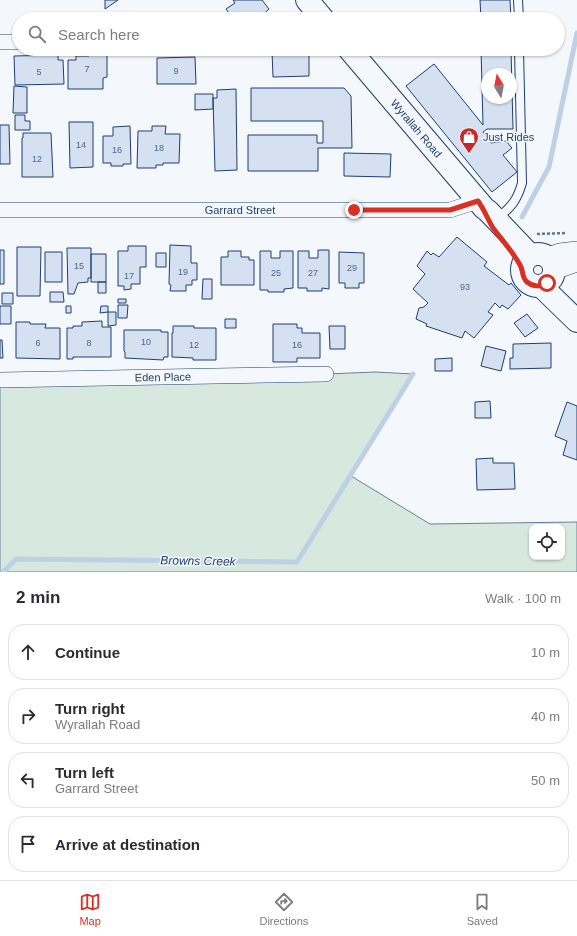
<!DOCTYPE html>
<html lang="en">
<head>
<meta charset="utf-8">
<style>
	:root { --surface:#fff; --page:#f7f7f7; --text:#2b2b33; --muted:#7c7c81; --line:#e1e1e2; --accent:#d93025 }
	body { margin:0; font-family:Helvetica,sans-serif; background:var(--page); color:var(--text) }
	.controls { position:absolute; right:12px; bottom:12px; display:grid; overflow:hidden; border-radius:8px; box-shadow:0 1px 3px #0004 }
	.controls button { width:36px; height:36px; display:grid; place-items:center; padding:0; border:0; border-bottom:1px solid var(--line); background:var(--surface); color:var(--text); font:20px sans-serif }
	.compass { position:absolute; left:481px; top:68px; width:36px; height:36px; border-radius:50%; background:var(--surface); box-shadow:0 1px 3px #0004; rotate:350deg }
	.stop { position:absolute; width:12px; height:12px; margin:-9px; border:3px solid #d93025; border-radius:50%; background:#fff }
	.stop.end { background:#d93025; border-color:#fff; box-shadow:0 1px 4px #0008 }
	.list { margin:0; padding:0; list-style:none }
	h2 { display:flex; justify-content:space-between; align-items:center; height:52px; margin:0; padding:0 16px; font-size:17px }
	h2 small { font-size:13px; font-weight:400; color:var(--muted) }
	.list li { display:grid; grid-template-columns:26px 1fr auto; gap:12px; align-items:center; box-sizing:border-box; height:56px; margin:0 8px 8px; padding:0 8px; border:1px solid var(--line); border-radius:16px }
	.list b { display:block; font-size:15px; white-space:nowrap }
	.list p { margin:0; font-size:13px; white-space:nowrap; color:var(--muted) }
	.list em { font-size:13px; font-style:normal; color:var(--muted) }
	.icon { flex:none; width:22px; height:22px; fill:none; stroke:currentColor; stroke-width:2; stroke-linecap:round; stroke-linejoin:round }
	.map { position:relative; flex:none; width:577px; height:572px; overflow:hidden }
	.search { position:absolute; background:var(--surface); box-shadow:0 1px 3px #0004; left:12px; right:12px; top:12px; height:44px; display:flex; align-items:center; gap:10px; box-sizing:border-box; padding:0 14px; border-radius:22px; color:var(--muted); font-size:15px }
	.sheet { height:308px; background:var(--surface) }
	nav { display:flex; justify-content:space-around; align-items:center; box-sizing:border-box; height:56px; border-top:1px solid var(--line); background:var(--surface); font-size:11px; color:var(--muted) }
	nav a { display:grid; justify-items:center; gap:2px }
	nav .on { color:var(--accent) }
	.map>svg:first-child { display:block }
</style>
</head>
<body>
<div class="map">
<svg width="577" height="572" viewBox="0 0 577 572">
	<rect width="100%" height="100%" fill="#f4f7fb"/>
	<path fill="#d7e8df" stroke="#687fa3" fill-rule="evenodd" d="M375,372L413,374L351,476L430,524L577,522V572H0V380L326,374ZM532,527H562V557H532Z"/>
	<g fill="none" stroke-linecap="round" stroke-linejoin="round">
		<path stroke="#bed0e5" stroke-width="5" d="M522,217L549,167L577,33
			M3,572L16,559L297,562L413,374"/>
	</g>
	<path fill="#d5e0f0" stroke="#1d3f73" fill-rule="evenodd" d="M105,0H118L105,9Z
		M233,0H262L269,9L258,19H233L226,9L235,3Z
		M480,0H510L511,19H481Z
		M481,49H511L513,129H487L483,132L491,143L506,141L512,148L503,155L517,172L492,192L406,86L434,64L483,125ZM487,74H511V98H487Z
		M309,50V76L273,77L272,51Z
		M107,51V77L103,78V89H68V60H76V56H89V52Z
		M58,55V60H63L64,84L15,85L14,56Z
		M195,57L196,84H157V58Z
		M14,86L27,87V113H13Z
		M251,88H344L351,96L352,148H318V171H248V135H317V143H323V121H251Z
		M236,89L237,170L215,171L213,98H217V90Z
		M195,94H213V109L195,110Z
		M15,115H25V121H30V130H15Z
		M69,122H93V167L70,168Z
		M0,125H9L10,164H0Z
		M130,126L131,164H123V166H111V163H103V136H113V127Z
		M152,126H166L165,134H180L179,163H163V165H156V168H137L138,131H152Z
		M23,133H51L53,177H22V138H23Z
		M344,153L391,154L390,177L344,176Z
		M457,237L487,262L484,266L509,285L511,283L521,295L508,309L502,305L500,308L495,303L488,312L493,315L474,338L465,331L462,338L426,326L427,324L416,319L419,308L424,307L428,303L413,289L425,274L417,266L427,251L431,255L433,253L439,257Z
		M170,245L191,246V263H197V280H192V285H186V291H170L171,285L169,284Z
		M128,246H146V267H140V284H131V289L124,290V286H118V251H128Z
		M17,247H41L40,296H17Z
		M67,248H91V278H88V282L78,283L74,294H68Z
		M0,250H4V284H0Z
		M318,250H329V289L322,288V291H307V288H298V251H309V258H318Z
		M228,251H241V257H249V260H254V285H221V257H228Z
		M260,251H271V258H280V251H293V288L284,289V292H268V290H260Z
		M45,252H62V282H45Z
		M339,252L364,253V283H359V288H345V283H339Z
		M156,253H166V267H156Z
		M91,254H106V282H91Z
		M203,279H212V299H202Z
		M98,282H106V293H98Z
		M50,292H63L64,302H50Z
		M2,293H13V304H2Z
		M118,299H126V303H118Z
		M118,305H128L127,318H118Z
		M0,306H11V324H0Z
		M66,306H71V313H66Z
		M101,306H108V312L100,313Z
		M108,312H116V325L108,326Z
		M527,314L538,328L525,337L514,323Z
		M225,319H236V328H225Z
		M102,321V327H111V357H73V359H67V328H73V326H82V322Z
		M16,322H30V324H46L45,328H60V359L16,358Z
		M273,324H297V328H302V333H320V358H297V362H273Z
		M173,326H194V328H216V360H193V358L172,357V333H173Z
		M329,326H345V349H330Z
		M124,330H161V332H168V357H164L163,360L125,358V352L124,351Z
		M0,340H2L3,358H0Z
		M551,343V368L510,369V358H513V344Z
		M486,346L506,351L501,371L481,366Z
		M452,358V371H435V359Z
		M490,401L491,418H475V402Z
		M567,402L577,406V460L563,455L567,441L555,436Z
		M493,458V463H514L515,489L477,490L476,459Z"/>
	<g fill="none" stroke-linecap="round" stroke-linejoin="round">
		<g stroke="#1d3f73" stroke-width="10">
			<path id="service" d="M518,0L519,19
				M497,219C511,207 517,201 522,183L519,49"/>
		</g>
		<g stroke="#1d3f73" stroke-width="16">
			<g id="minor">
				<path d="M0,42H19"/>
				<path id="s1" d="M0,210H450L478,201"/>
				<path id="s2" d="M0,380L326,374"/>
			</g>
		</g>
		<g stroke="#1d3f73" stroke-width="20">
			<path id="tertiary" d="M549,257L560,253L577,251
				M554,270L577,262"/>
		</g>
		<g stroke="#1d3f73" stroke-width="24">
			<g id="secondary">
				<path d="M307,0L323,19"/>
				<path id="s3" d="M349,49L484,208L488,211L530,255"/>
				<circle cx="538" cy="270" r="16"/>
				<path d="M541,286L577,321"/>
			</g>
		</g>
		<path stroke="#5e769c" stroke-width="2.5" stroke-dasharray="3 2" stroke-linecap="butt" d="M537,234L566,233"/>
		<use href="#service" stroke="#f4f7fb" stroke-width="8"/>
		<use href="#minor" stroke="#f4f7fb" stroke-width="15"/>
		<use href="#tertiary" stroke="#f4f7fb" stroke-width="19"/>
		<use href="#secondary" stroke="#f4f7fb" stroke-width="22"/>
	</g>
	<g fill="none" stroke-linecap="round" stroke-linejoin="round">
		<path stroke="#d93025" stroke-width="5" d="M354,210H450L478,201C484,209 487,218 493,228C502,240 513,252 520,265C524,271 521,277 527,282C533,287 541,287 547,283"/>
	</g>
	<defs>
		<g id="shop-pin" transform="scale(1)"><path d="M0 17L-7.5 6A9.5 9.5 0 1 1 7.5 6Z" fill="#c62828" stroke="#f4f7fb"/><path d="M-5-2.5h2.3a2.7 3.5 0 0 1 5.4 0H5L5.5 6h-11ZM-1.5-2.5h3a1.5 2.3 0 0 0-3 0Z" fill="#fff"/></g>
	</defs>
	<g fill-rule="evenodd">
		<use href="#shop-pin" x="469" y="137"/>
	</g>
	<g text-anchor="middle" stroke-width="3" stroke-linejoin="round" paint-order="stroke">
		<g font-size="9" fill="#4b6792">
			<text x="87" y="72">7</text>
			<text x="176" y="74">9</text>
			<text x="39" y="75">5</text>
			<text x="81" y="148">14</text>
			<text x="159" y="151">18</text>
			<text x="117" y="153">16</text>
			<text x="37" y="162">12</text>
			<text x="79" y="269">15</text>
			<text x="352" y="271">29</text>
			<text x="183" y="275">19</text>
			<text x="276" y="276">25</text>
			<text x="313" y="276">27</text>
			<text x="129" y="279">17</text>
			<text x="465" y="290">93</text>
			<text x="146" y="345">10</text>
			<text x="38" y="346">6</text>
			<text x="89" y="346">8</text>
			<text x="194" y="348">12</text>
			<text x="297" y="348">16</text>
		</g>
		<g font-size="11" fill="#1d3f73" stroke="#f4f7fb">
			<text dy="4" stroke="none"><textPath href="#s3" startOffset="104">Wyrallah Road</textPath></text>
			<text dy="4" stroke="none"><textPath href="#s1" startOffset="240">Garrard Street</textPath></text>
			<text dy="4" stroke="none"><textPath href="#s2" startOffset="163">Eden Place</textPath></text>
		</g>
		<g font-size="11" fill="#1d3f73" stroke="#f4f7fb" text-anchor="start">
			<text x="483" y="141">Just Rides</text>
		</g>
		<g font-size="12" font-style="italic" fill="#1d3f73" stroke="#f4f7fb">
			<text transform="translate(198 561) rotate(1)" y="4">Browns Creek</text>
		</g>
	</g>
</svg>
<div class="controls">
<button><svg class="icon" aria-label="locate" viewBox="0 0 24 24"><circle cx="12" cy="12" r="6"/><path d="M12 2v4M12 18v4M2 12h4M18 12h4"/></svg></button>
</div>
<svg class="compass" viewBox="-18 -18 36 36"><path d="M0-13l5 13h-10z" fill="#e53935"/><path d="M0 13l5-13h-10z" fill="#7c7c81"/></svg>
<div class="stop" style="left:547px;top:283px"></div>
<div class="stop end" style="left:354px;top:210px"></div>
<div class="search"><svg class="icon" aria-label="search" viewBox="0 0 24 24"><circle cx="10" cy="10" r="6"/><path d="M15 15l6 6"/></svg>Search here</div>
</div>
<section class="sheet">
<h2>2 min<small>Walk · 100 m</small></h2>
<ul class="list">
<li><svg class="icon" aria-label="ahead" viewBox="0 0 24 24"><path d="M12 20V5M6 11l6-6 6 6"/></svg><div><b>Continue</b></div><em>10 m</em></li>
<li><svg class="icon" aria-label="right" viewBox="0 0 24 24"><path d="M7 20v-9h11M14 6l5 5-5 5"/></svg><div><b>Turn right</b><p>Wyrallah Road</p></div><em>40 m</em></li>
<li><svg class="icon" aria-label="left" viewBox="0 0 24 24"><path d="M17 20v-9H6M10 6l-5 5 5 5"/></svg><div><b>Turn left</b><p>Garrard Street</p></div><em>50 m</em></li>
<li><svg class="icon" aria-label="arrive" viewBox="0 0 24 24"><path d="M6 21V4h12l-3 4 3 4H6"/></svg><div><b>Arrive at destination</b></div></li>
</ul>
</section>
<nav>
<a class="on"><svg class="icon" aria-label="map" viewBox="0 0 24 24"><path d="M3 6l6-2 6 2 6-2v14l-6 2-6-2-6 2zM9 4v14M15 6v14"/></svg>Map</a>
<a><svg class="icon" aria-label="directions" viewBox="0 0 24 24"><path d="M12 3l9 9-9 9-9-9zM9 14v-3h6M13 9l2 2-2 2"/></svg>Directions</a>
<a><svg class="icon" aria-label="saved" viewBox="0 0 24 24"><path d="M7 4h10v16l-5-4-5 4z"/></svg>Saved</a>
</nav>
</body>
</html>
